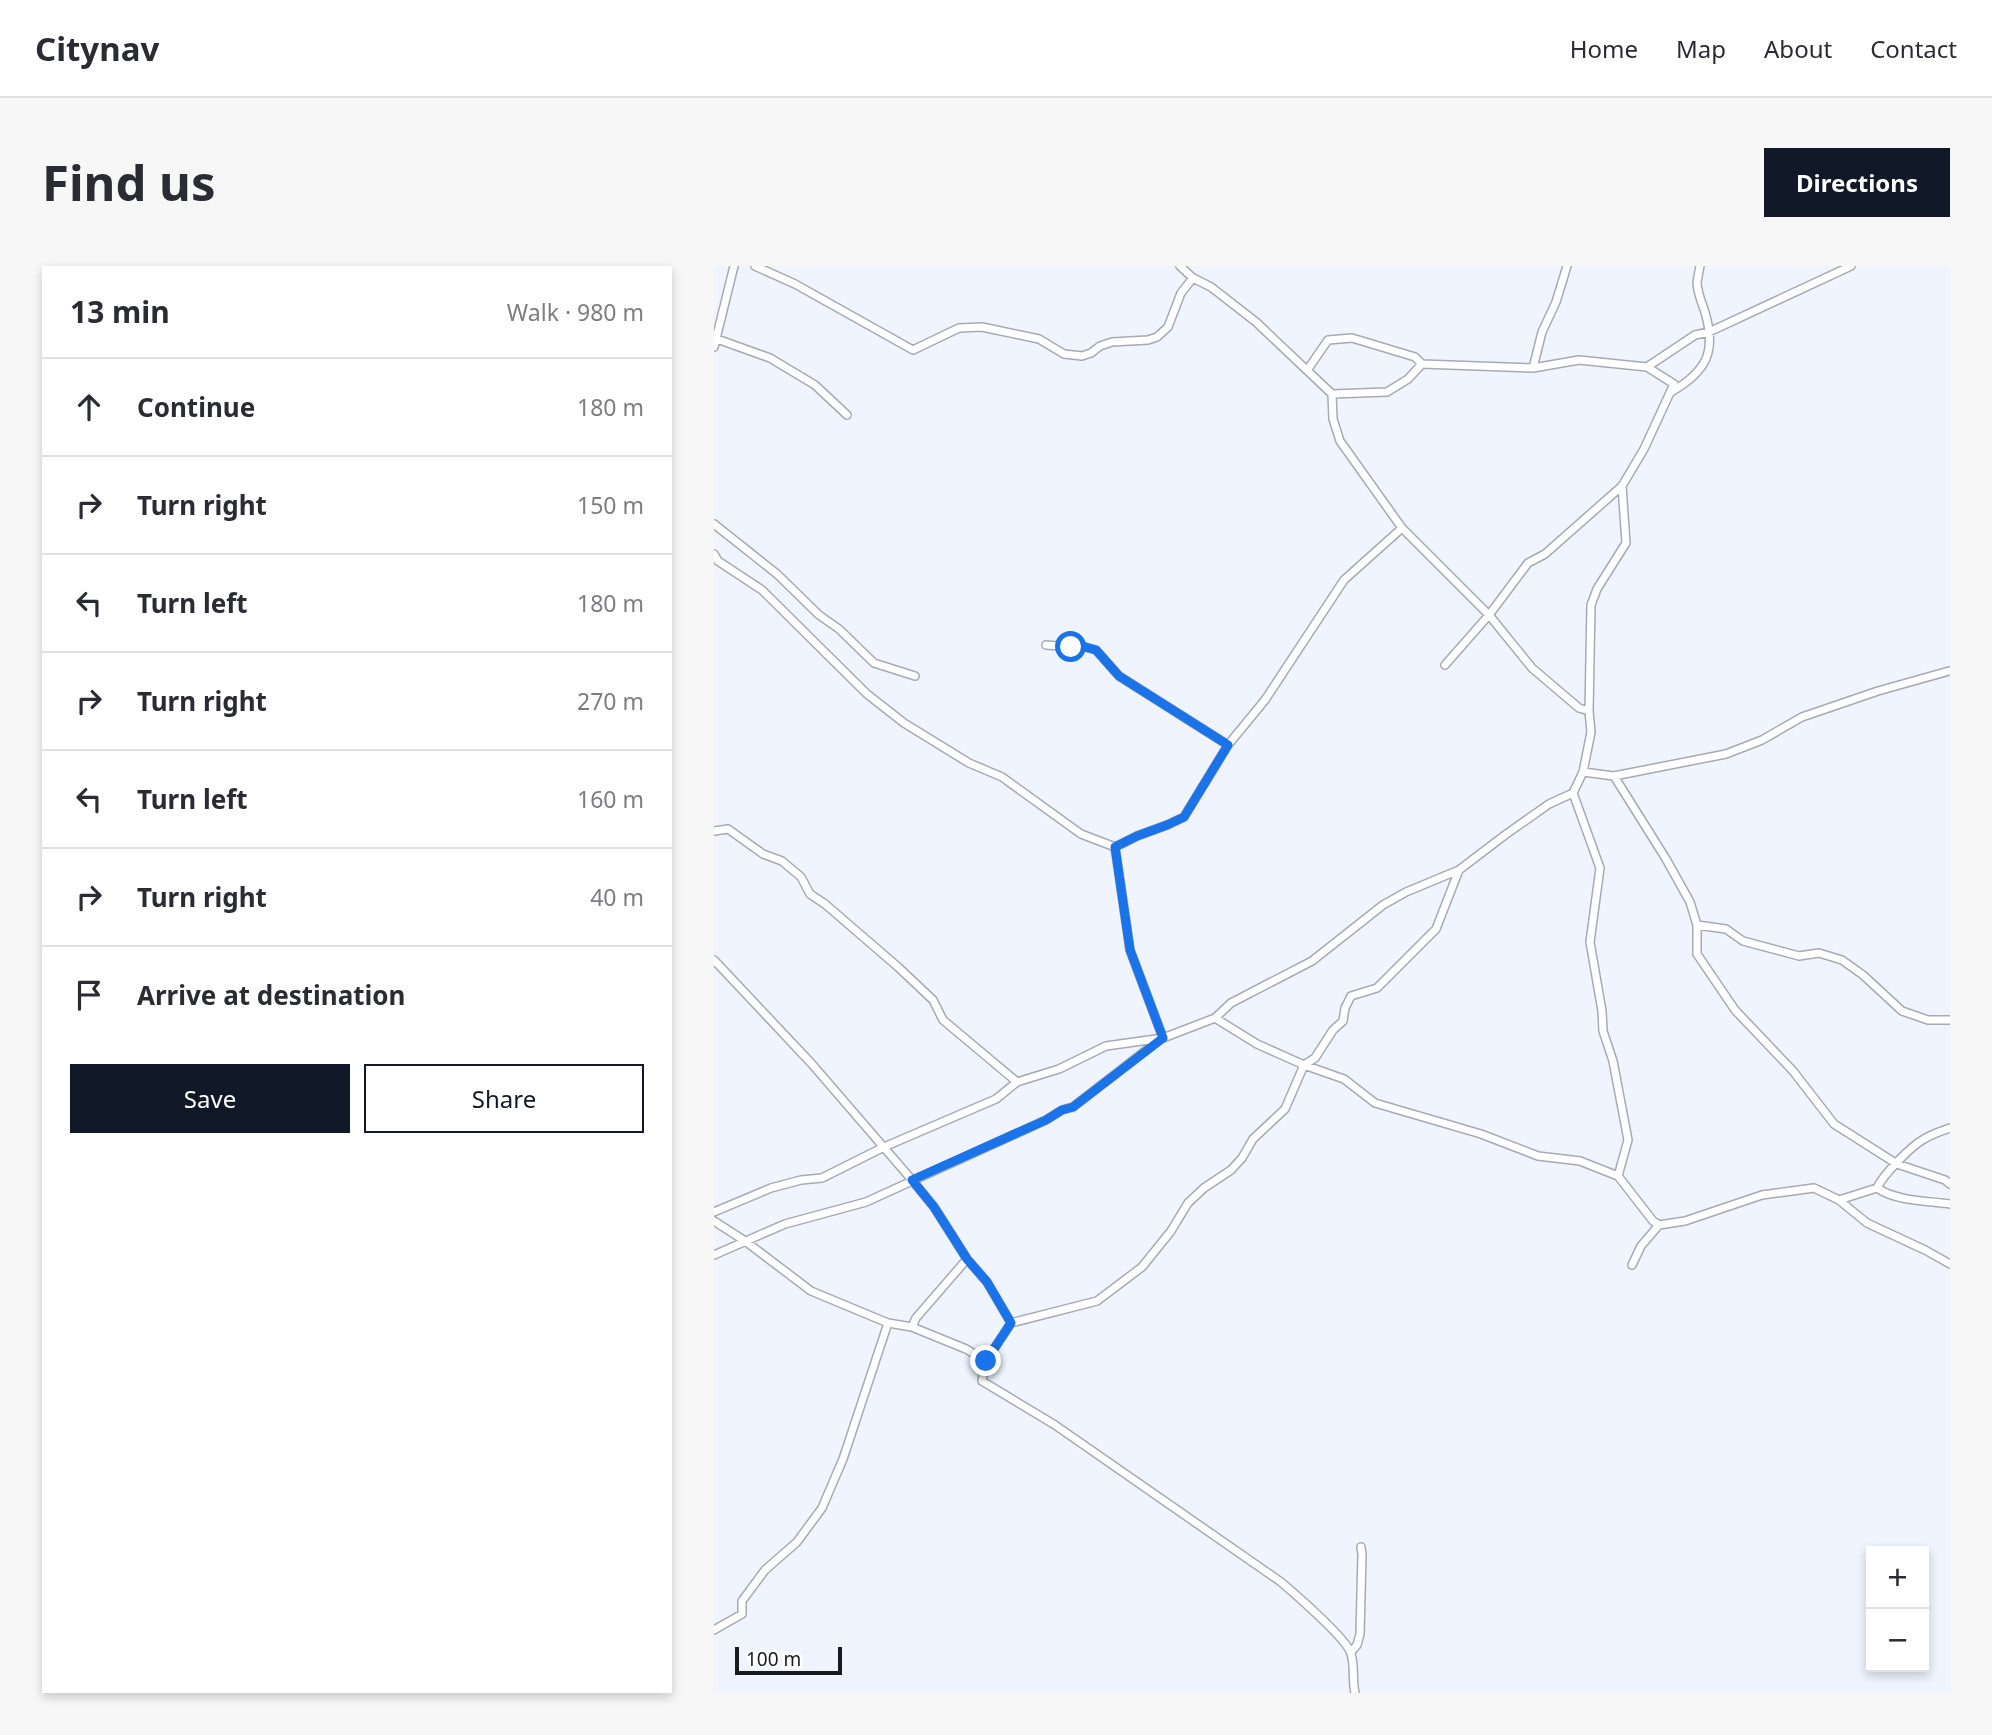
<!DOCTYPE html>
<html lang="en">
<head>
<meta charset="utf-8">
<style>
	:root { --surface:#fff; --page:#f7f7f7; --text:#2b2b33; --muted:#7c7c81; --line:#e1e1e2; --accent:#111827 }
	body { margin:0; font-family:"Noto Sans",sans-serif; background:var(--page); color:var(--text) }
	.controls { position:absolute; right:21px; bottom:21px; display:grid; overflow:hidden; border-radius:0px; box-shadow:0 4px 10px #0003 }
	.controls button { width:63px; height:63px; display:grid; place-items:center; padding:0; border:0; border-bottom:2px solid var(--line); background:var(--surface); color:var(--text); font:35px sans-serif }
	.scale { position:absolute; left:21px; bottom:18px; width:107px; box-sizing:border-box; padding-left:7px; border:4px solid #191a1e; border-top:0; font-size:19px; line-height:24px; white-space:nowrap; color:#191a1e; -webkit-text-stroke:5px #fff; paint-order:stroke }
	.stop { position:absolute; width:21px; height:21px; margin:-16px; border:5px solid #1a73e8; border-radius:50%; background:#fff }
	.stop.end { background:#1a73e8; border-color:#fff; box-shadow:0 2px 7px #0008 }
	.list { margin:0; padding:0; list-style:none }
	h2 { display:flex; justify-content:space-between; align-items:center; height:91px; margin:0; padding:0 28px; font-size:30px }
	h2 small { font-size:23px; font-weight:400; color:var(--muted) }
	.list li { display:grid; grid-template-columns:46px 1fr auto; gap:21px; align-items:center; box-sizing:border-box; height:98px; padding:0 28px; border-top:2px solid var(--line) }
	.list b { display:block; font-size:26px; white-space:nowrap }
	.list em { font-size:23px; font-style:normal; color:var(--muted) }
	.actions { display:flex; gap:14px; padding:21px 28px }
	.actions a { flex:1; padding:16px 0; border:2px solid var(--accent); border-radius:0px; text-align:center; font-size:24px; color:var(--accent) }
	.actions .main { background:var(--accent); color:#fff }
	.icon { flex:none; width:38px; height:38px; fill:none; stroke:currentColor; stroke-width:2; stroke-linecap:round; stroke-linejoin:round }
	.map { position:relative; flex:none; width:1236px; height:1427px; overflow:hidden; border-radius:0px }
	header { display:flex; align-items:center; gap:42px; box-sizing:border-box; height:98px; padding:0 35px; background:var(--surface); border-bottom:2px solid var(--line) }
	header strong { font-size:33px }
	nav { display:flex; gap:38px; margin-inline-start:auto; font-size:24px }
	.intro { display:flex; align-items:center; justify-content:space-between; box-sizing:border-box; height:168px; padding:0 42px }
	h1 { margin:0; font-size:49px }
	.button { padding:18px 32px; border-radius:0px; background:var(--accent); color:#fff; font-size:24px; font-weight:700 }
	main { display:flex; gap:42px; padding:0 42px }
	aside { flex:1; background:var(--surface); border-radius:0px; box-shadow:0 4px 10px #0003 }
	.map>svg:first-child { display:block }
</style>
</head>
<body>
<header>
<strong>Citynav</strong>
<nav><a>Home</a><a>Map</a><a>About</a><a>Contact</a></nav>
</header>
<div class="intro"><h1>Find us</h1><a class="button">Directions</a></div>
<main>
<aside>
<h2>13 min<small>Walk · 980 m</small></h2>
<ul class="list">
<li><svg class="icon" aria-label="ahead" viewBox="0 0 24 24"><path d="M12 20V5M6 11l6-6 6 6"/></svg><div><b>Continue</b></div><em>180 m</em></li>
<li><svg class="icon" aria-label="right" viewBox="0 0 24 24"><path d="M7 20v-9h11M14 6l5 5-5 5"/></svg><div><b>Turn right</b></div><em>150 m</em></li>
<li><svg class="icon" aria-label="left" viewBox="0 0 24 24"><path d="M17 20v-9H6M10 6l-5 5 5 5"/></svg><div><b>Turn left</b></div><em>180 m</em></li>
<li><svg class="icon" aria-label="right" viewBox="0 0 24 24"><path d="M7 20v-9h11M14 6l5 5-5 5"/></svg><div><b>Turn right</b></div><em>270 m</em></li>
<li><svg class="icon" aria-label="left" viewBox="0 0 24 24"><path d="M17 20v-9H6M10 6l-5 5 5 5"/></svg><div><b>Turn left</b></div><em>160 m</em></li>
<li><svg class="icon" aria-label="right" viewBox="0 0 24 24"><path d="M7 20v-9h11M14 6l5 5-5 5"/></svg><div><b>Turn right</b></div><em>40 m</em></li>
<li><svg class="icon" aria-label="arrive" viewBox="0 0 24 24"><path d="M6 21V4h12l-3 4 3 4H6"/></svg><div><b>Arrive at destination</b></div></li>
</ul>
<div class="actions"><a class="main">Save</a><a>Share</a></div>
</aside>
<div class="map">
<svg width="1236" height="1427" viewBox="0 0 1236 1427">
	<rect width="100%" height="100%" fill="#f0f4fe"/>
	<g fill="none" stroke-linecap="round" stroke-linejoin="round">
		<g stroke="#a6aab3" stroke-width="10">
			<path id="minor" d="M41,0L81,18L199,84L245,62L268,61L325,73L350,88L368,90L377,87L386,80L398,76L434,74L443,71L454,61L467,27L479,12
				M466,0L479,12L497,21L542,56L618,128L619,153L626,175L688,262L775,349L818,402L865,442L875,445
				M3,73L56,92L101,119L133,149
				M0,81L20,0
				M819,102L828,66L842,36L853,0
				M594,103L614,74L638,72L701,91L708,98L819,102L865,94L933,101L981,69L995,66L1137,0
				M957,126C994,105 1003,84 990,43C987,35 983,25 983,16C984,11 985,5 986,0
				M618,128L673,126L694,113L708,98
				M0,258L63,308L105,349L125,363L160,397L201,410
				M0,288L4,295L48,324L153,428L190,457L255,497L288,511L367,568L401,581
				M332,379L357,381L364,379L382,384L405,410L514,479
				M731,399L775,349L814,297L831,288L908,220L930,183L960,118L933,101
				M869,506L900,510L1012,488L1048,474L1088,451L1164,425L1235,405
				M900,510L952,593L976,636L983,659V688L1021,744L1079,805L1120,858L1183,898L1231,914L1236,918
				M859,527L886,602L876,676L888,745L889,765L899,795L914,874L904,910
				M0,565L14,563L49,588L68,595L87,611L96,628L111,638L184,701L219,734L229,754L303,816
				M401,581L423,570L453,559L470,551L514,479L551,434L630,314L688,262
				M401,581L416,684L449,772
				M983,659L1012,663L1029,675L1085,690L1105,687L1128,694L1149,709L1188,745L1214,754H1236
				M0,694L97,797L198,914L220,941L253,993L273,1016L297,1057
				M501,752L543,778L590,799L630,813L661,837L767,868L824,890L866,895L904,910L939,955L945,959
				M1163,922C1182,935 1213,935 1236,938
				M1125,934L1153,957L1211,984L1236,998
				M0,946L57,922L87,914L108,912L170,881L282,833L303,816L345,803L392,780L449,772L501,752L517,737L598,695L669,639L692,626L745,604L791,569L835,538L859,527L869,506L877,466L875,445L877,339L883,323L912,277L908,220
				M0,955L31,975L97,1025L174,1057L198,1061L252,1083L272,1095
				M0,989L71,958L152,936L332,854L348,844L359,841L448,772
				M918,999L927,980L945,959L971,955L1048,929L1100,922L1125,934L1163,922C1169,909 1197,880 1210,873C1218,868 1227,865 1236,862
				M198,1061L202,1052L253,993
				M0,1364L28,1348V1335L51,1304L83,1276L108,1242L129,1193L174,1057
				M637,1386L643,1379L646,1368L648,1288L647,1281
				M641,1427C638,1414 641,1400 637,1388C634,1374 581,1328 567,1316L341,1159L268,1115L272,1095L297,1057L383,1035L428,1001L457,965L474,937L490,922L517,904L528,892L539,873L571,843L590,799L601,792L619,764L629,755L631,742L637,730L663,722L722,663L745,604"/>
		</g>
		<use href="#minor" stroke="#fff" stroke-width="7"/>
	</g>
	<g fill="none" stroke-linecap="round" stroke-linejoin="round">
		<path stroke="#1a73e8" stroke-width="9" d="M272,1095L297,1057L273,1016L253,993L220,941L198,914L332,854L348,844L359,841L449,772L416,684L401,581L423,570L453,559L470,551L514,479L405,410L382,384L364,379L357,381"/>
	</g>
</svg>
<div class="controls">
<button>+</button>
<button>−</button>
</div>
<div class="scale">100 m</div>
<div class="stop" style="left:357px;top:381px"></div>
<div class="stop end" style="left:272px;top:1095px"></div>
</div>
</main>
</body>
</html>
